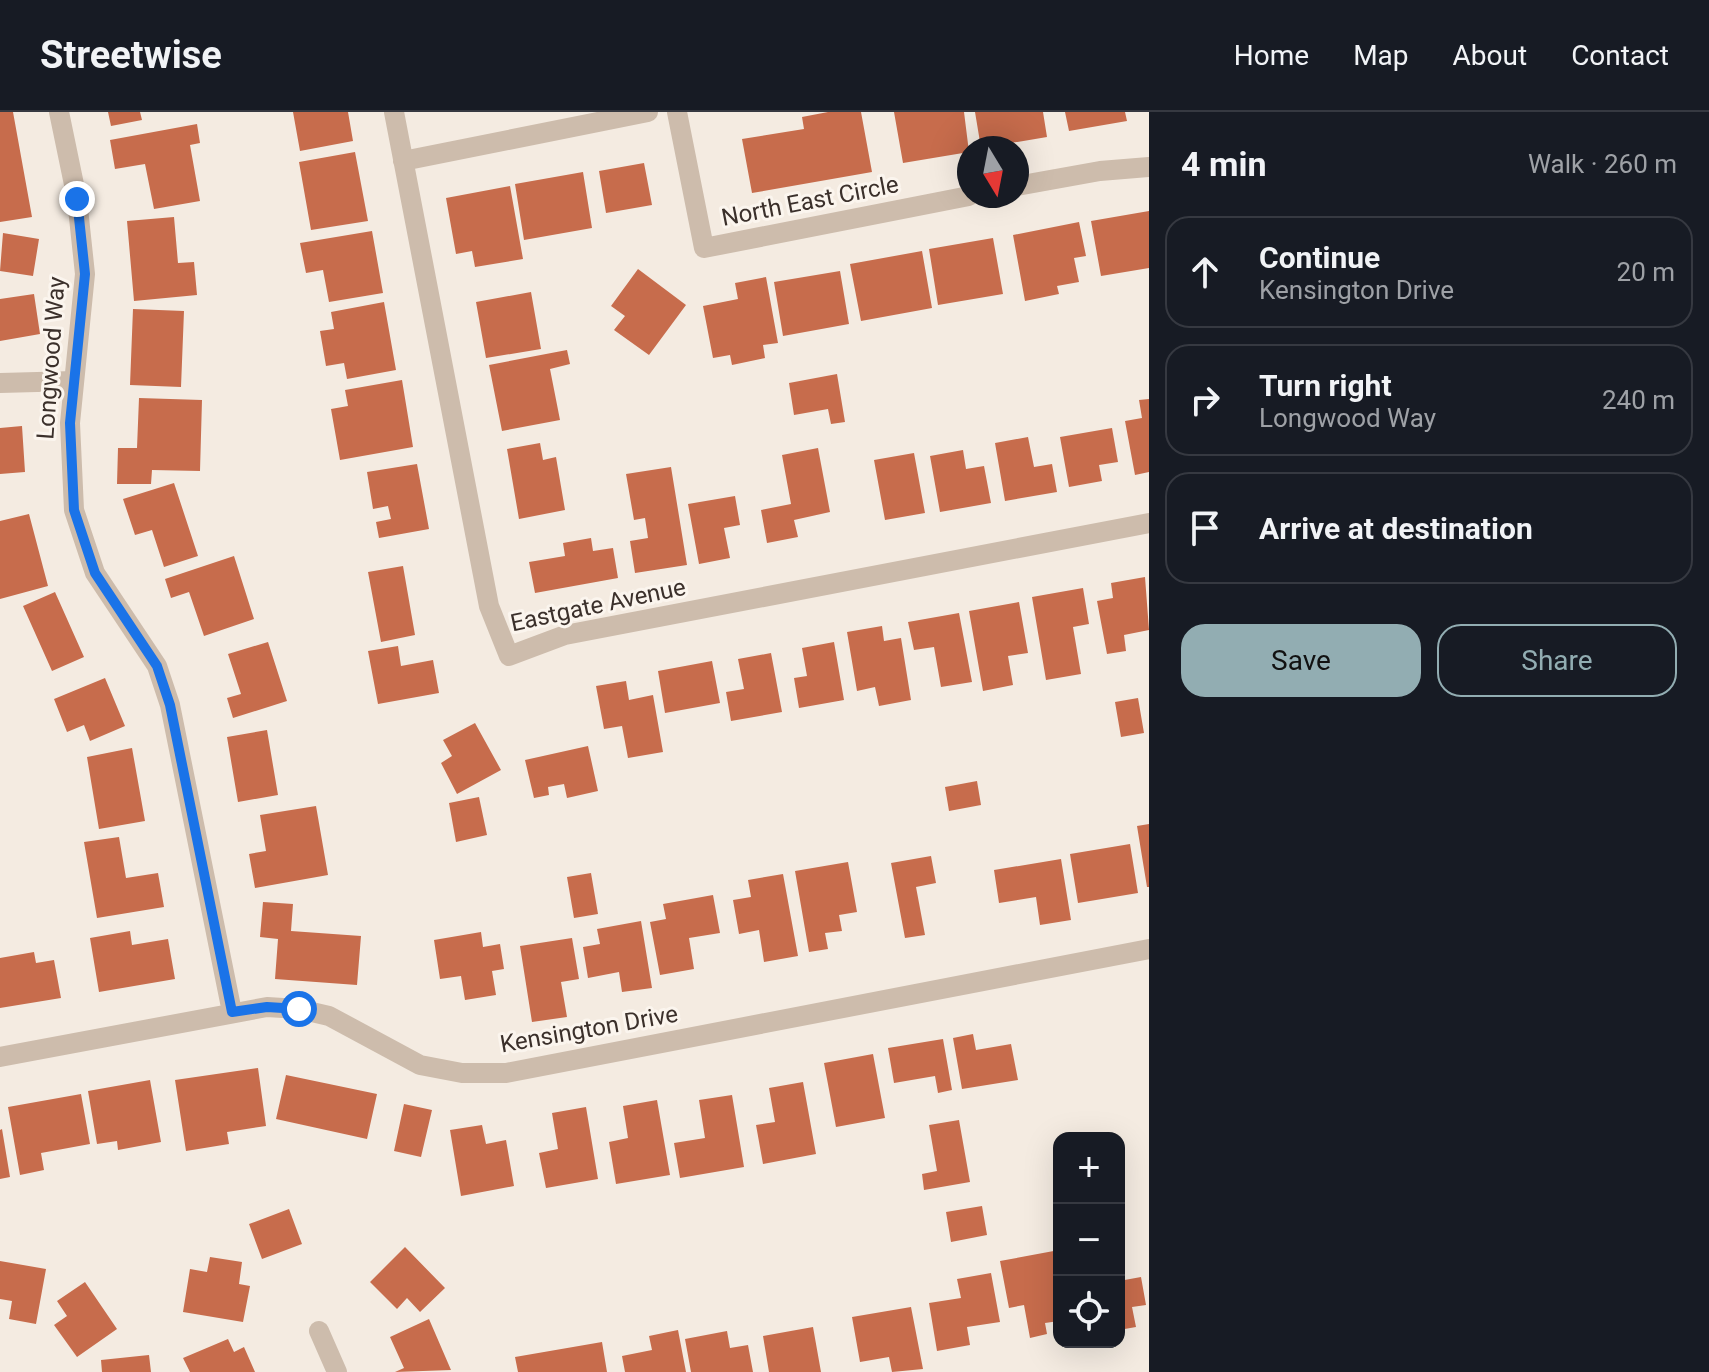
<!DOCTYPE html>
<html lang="en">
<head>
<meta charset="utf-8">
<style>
	:root { --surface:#171b24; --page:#242831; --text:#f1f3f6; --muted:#9ea1a6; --line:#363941; --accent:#92adb2 }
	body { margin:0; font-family:Roboto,sans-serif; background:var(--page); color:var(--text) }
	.controls { position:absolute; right:24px; bottom:24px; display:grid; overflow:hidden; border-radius:16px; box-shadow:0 8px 32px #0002 }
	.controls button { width:72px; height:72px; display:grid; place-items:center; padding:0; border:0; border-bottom:2px solid var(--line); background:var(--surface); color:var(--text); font:40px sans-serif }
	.compass { position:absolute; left:957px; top:24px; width:72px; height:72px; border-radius:50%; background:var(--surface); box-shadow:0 8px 32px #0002; rotate:170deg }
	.stop { position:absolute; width:24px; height:24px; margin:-18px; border:6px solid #1a73e8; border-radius:50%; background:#fff }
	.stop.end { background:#1a73e8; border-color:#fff; box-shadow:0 2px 8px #0008 }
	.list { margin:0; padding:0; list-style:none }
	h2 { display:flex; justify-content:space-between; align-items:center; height:104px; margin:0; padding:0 32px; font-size:34px }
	h2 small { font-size:26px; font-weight:400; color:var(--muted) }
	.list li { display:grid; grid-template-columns:52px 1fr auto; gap:24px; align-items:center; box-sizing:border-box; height:112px; margin:0 16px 16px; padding:0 16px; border:2px solid var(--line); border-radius:24px }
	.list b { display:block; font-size:30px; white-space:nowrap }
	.list p { margin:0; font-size:26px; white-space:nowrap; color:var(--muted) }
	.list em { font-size:26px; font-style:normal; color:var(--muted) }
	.actions { display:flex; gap:16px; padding:24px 32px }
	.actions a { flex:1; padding:18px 0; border:2px solid var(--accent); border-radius:24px; text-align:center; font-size:28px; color:var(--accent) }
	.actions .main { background:var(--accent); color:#111 }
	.icon { flex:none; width:44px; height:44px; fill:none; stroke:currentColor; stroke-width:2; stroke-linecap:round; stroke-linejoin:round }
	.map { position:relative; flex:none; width:1149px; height:1260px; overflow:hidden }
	header { display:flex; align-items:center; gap:48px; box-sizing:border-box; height:112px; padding:0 40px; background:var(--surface); border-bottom:2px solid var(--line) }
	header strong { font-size:38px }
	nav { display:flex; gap:44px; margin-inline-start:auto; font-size:28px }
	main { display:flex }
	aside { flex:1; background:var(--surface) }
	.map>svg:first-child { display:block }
</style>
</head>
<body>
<header>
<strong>Streetwise</strong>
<nav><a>Home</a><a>Map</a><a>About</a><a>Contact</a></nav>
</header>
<main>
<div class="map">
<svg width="1149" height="1260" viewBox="0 0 1149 1260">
	<rect width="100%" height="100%" fill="#f4ebe1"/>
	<path fill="#c76c4c" d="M0,0H13L32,105L0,110Z
		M108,0H140L142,8L111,14Z
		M293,0H348L353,29L300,39Z
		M828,0H861L872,60L752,81L742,27L804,17L802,5Z
		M894,0H964L969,40L903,51Z
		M975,0H1043L1047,25L981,36Z
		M1065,0H1125L1127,9L1069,19Z
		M197,12L200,31L190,33L200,89L154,97L145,52L115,57L110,28Z
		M355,40L368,109L311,118L299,50Z
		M644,51L652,93L606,101L599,59Z
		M583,60L592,116L524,128L515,72Z
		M510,74L523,147L475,155L472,139L456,142L446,86Z
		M1149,99V156L1101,164L1091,109Z
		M174,105L178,151L194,150L197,183L134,189L127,109Z
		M1079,110L1086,144L1074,146L1079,170L1057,174L1059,182L1025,189L1013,123Z
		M372,119L383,181L329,190L323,158L306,161L300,131Z
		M3,121L39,127L33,164L0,159Z
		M993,126L1003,182L938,193L929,137Z
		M922,139L932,196L861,209L850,152Z
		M638,157L686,193L649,243L614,218L625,204L611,194Z
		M840,159L849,212L783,224L774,170Z
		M766,165L778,231L763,233L765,246L732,253L730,243L713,246L703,194L738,187L735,171Z
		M531,180L541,237L486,246L476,190Z
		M34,182L40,222L0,229V187Z
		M384,190L396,258L347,267L344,251L326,254L320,219L334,217L331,200Z
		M133,197L184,199L181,275L130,273Z
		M567,238L570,252L550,257L560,308L502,319L489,253Z
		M837,262L845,310L831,312L828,297L794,303L789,271Z
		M402,268L413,335L340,348L331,297L348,294L345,278Z
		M139,286L202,288L200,359L152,358L151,372H117L118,336H137Z
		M1149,287V360L1135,363L1125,309L1142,306L1139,288Z
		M22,314L25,360L0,362V316Z
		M1112,316L1118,350L1099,353L1102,369L1069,375L1060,325Z
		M1028,325L1034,355L1052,352L1057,380L1005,389L995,331Z
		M540,331L543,348L556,345L565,398L519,407L507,337Z
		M818,336L830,400L794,408L798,425L767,431L761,398L791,392L782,343Z
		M963,338L966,357L984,354L991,391L940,400L930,344Z
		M914,341L925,401L885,408L874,348Z
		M417,352L429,417L379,426L376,410L391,407L388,394L373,397L367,360Z
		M671,355L687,453L635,461L630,429L648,426L645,406L634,408L626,362Z
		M174,371L198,444L164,455L152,418L135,423L123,387Z
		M735,384L740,413L724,416L730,446L699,452L688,392Z
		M29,402L48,474L0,487V409Z
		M591,426L593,439L613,436L618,466L535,481L529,450L565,444L563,431Z
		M234,444L254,507L204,524L189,480L171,486L165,467Z
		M403,454L415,523L381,530L368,460Z
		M1145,465L1149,518L1124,523L1126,539L1107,542L1097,489L1113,486L1111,471Z
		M1083,476L1089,512L1073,515L1081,562L1046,568L1032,485Z
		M55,480L84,545L52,559L23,494Z
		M1019,490L1028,541L1008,544L1013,573L983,579L969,499Z
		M959,501L972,570L941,575L934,535L914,538L908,510Z
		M882,514L884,529L901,526L911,588L879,594L875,575L857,579L847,520Z
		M268,530L287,589L233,606L227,586L241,582L228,542Z
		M834,530L844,588L799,596L794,566L807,564L802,536Z
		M398,534L401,554L433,548L439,581L378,592L368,539Z
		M771,541L782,600L731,609L726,580L744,577L738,547Z
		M712,549L720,591L665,601L658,559Z
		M105,566L125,614L90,629L84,613L67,620L54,587Z
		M626,569L629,588L653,583L663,640L628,646L622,614L604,617L596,574Z
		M1138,586L1144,621L1121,625L1115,590Z
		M475,611L501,658L457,682L441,651L452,644L443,628Z
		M267,618L278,683L238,690L227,625Z
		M588,634L598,679L567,686L564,672L548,675L549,683L534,686L525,648Z
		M132,636L145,709L99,717L87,645Z
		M977,669L981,693L949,699L945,675Z
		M479,685L487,723L456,730L449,691Z
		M316,694L328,763L255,776L249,742L266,739L260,703Z
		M1149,712V775H1147L1137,714Z
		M119,725L126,766L158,761L164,795L97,806L84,730Z
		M1130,732L1138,781L1078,791L1070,742Z
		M931,744L936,771L916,775L925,823L905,826L891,751Z
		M1061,747L1071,808L1040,813L1036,785L999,791L994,758Z
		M848,750L857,800L839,803L842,819L825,821L828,837L809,840L795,759Z
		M591,761L598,802L574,806L567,765Z
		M783,762L798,844L764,850L759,818L739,822L733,788L751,785L748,768Z
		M713,783L720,821L689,826L694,857L660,863L650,810L666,807L663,792Z
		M263,790L293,792L291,819L361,824L357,873L275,867L278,827L260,825Z
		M641,809L652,876L622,880L619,860L588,866L583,835L600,832L597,817Z
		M130,819L132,833L168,827L175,867L99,880L90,826Z
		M481,820L483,835L500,832L504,857L492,859L496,883L465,888L461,864L440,867L434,828Z
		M572,826L579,867L561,870L567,905L532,910L520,834Z
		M34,840L36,851L54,848L61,886L0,896V846Z
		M973,922L976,938L1011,932L1018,968L962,977L953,926Z
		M943,927L952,978L938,981L935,964L894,971L888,936Z
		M873,942L885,1006L836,1015L824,951Z
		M258,956L266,1014L227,1020L229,1032L186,1039L175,968Z
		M286,963L377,982L367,1027L276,1007Z
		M150,968L161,1030L118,1038L117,1029L97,1032L88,979Z
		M803,970L816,1042L763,1052L756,1013L775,1010L769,976Z
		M81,982L90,1032L41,1041L44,1058L20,1063L8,995Z
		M732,983L744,1055L680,1066L674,1031L705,1026L699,988Z
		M657,988L670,1063L616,1072L609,1030L628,1026L623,994Z
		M404,992L432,998L421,1045L394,1039Z
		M586,995L598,1067L546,1076L539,1041L558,1037L552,1001Z
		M959,1008L970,1070L924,1078L922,1062L937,1059L929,1013Z
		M482,1013L486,1032L506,1028L514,1074L461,1084L450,1018Z
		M2,1017L10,1065L0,1067V1018Z
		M982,1094L987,1123L951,1130L946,1100Z
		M289,1097L302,1132L262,1147L249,1112Z
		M405,1135L445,1176L420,1200L407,1186L397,1197L370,1170Z
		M1059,1138V1209L1045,1211L1047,1222L1030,1226L1024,1193L1009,1196L1000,1149Z
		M210,1145L242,1150L239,1172L250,1174L243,1210L183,1200L190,1157L207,1160Z
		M0,1149L46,1157L36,1212L9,1207L12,1189L0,1187Z
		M991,1161L1000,1210L967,1215L970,1233L937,1239L929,1191L961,1186L957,1167Z
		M1141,1165L1146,1193L1132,1195L1136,1215L1119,1218V1169Z
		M85,1170L117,1217L77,1245L54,1213L67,1204L57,1189Z
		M911,1195L923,1257L892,1260L889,1245L860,1250L852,1205Z
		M429,1207L451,1258L395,1260L404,1256L390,1225Z
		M813,1215L821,1260H769L763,1224Z
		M678,1218L686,1260H625L622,1244L652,1238L649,1224Z
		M727,1219L730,1236L748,1233L753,1260H691L685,1227Z
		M228,1227L234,1240L244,1235L255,1260H190L183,1246Z
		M602,1230L607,1260H518L515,1245Z
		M149,1243L151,1260H102L101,1248Z"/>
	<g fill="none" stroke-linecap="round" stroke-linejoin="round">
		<path stroke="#cdbcac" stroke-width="20" d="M59,0L77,87L85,162L70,311L74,398L95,461L157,554L170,593L232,900
			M394,0L489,494L509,544L565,523L1149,411
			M677,0L704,136L969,84
			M403,49L648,0
			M1017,74L1100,59L1149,55
			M0,271L74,269
			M0,945L267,895L299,897L329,904L420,953L462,961H506L1149,837
			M319,1219L337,1260"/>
	</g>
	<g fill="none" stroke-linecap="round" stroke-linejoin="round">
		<path stroke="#1a73e8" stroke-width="10" d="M77,87L85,162L70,311L74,398L95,461L157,554L170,593L232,900L267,895L299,897"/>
	</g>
	<g text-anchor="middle" stroke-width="6" stroke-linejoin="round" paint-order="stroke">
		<g font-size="24" fill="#3b302b" stroke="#fbf5ee">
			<text transform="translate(810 89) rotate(-11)" y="8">North East Circle</text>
			<text transform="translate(51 246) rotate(-86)" y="8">Longwood Way</text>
			<text transform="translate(598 493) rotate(-12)" y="8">Eastgate Avenue</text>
			<text transform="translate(589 917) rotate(-10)" y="8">Kensington Drive</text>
		</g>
	</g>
</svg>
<div class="controls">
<button>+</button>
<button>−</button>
<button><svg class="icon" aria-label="locate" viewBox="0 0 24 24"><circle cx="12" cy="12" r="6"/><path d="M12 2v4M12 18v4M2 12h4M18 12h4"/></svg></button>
</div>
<svg class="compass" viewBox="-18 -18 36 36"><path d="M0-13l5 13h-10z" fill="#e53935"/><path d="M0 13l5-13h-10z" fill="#9ea1a6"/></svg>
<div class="stop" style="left:299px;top:897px"></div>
<div class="stop end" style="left:77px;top:87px"></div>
</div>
<aside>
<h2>4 min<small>Walk · 260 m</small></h2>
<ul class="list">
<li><svg class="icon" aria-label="ahead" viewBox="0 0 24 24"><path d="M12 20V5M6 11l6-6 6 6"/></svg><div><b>Continue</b><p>Kensington Drive</p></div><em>20 m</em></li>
<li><svg class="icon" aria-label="right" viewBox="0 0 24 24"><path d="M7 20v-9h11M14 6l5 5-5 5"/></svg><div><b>Turn right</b><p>Longwood Way</p></div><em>240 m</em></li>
<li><svg class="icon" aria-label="arrive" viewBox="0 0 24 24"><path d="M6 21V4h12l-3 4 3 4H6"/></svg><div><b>Arrive at destination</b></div></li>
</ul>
<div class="actions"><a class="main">Save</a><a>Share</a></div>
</aside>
</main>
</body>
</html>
